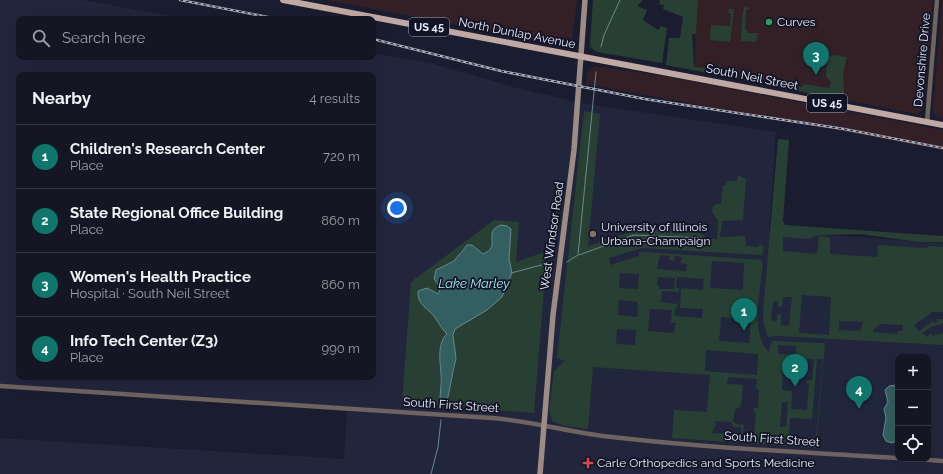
<!DOCTYPE html>
<html lang="en">
<head>
<meta charset="utf-8">
<style>
	:root { --surface:#141623; --page:#1d1f2b; --text:#f1f3f6; --muted:#9d9fa6; --line:#333541; --accent:#0f766e }
	body { margin:0; font-family:Raleway,sans-serif; background:var(--page); color:var(--text) }
	.controls { position:absolute; right:12px; bottom:12px; display:grid; overflow:hidden; border-radius:8px; box-shadow:0 4px 16px #0002 }
	.controls button { width:36px; height:36px; display:grid; place-items:center; padding:0; border:0; border-bottom:1px solid var(--line); background:var(--surface); color:var(--text); font:20px sans-serif }
	.you { position:absolute; left:397px; top:208px; width:14px; height:14px; margin:-10px; border:3px solid #fff; border-radius:50%; background:#1a73e8; box-shadow:0 0 0 6px #1a73e833 }
	.badge { display:grid; place-items:center; width:26px; height:26px; border-radius:50%; background:var(--accent); color:#fff; font-size:13px; font-weight:700 }
	.pin { position:absolute; translate:-50% -33px; filter:drop-shadow(0 1px 2px #0008) }
	.pin::after { content:''; position:absolute; top:21px; width:14px; height:12px; background:inherit; clip-path:polygon(0 0,100% 0,50% 100%) }
	.list { margin:0; padding:0; list-style:none }
	h2 { display:flex; justify-content:space-between; align-items:center; height:52px; margin:0; padding:0 16px; font-size:17px }
	h2 small { font-size:13px; font-weight:400; color:var(--muted) }
	.list li { display:grid; grid-template-columns:26px 1fr auto; gap:12px; align-items:center; box-sizing:border-box; height:64px; padding:0 16px; border-top:1px solid var(--line) }
	.list b { display:block; font-size:15px; white-space:nowrap }
	.list p { margin:0; font-size:13px; white-space:nowrap; color:var(--muted) }
	.list em { font-size:13px; font-style:normal; color:var(--muted) }
	.icon { flex:none; width:22px; height:22px; fill:none; stroke:currentColor; stroke-width:2; stroke-linecap:round; stroke-linejoin:round }
	.map { position:relative; flex:none; width:943px; height:474px; overflow:hidden }
	.search { position:absolute; background:var(--surface); box-shadow:0 4px 16px #0002; left:16px; top:16px; width:360px; height:44px; display:flex; align-items:center; gap:10px; box-sizing:border-box; padding:0 14px; border-radius:8px; color:var(--muted); font-size:15px }
	.panel { position:absolute; background:var(--surface); box-shadow:0 4px 16px #0002; left:16px; top:72px; width:360px; height:308px; border-radius:8px }
	.map>svg:first-child { display:block }
</style>
</head>
<body>
<div class="map">
<svg width="943" height="474" viewBox="0 0 943 474">
	<rect width="100%" height="100%" fill="#1a1d2f"/>
	<path fill="#322026" d="M326,0H577L571,46Z
		M696,0H933L924,106L920,113L916,114L694,70L696,40L694,33Z
		M942,0H943V118L937,117L933,112Z
		M595,66L669,77L943,130V150L586,84L588,71Z"/>
	<path fill="#22263d" fill-rule="evenodd" d="M0,0H83L188,19H19V57H373V53L430,63L524,90L587,104L776,132L769,231L943,243V474H0V438L344,459L347,411L0,388ZM19,75H373V377H19ZM898,357H928V459H898Z"/>
	<path fill="#274033" fill-rule="evenodd" d="M593,0H643L637,6L647,10L643,20L658,30L661,26L667,28L662,63L597,52L591,48L590,44Z
		M660,0H698L696,34H692L694,67L726,70L728,46L726,71L719,75L666,65L669,38H680L683,17L663,9L664,5L659,4Z
		M744,7L750,8L746,10L745,29L747,30L748,33H758L756,42L741,41L742,20Z
		M729,9H734L730,42L710,40L711,25L730,26L731,13H728Z
		M834,55L847,57L843,73L844,92L843,97L840,99L763,84L764,81L775,83L779,80L786,78L788,84L802,87L803,84L829,88L831,82L826,77L827,57Z
		M584,111L600,114L588,246L631,232L657,230L700,233L706,237V242L711,243L712,239H717L718,221L712,212L713,206L716,204H721L723,185H726L727,181H737L738,175L746,179L743,220L722,221L720,237L745,236L746,246L759,247V244L764,246L762,255L642,248L609,258L611,265L639,256V252H644L762,260C763,265 762,272 761,279C759,300 752,336 769,352L771,343L774,341L825,343L816,448L672,438L674,410L707,412L710,375L593,367L588,429L565,426L552,421L549,410L554,371L565,361L557,358ZM660,255L670,256L669,260L674,261L675,256L683,257L680,263L687,264L686,271L657,269ZM712,261L744,263L743,290L710,288ZM620,273L639,274L638,289L619,288ZM658,277L675,278L674,289H659V286L657,285ZM677,277L704,279L703,290L681,288L680,308L703,309L702,318L675,316V308H677L678,304L661,302L662,291L679,292V288H676ZM619,300L638,302L637,317L618,315ZM650,309L672,310L671,323H676L674,333L648,331ZM721,317L751,319L749,343L719,341ZM617,329L636,330L635,345L616,344ZM778,345L796,346V355L778,354ZM706,350L758,354L757,375L705,371ZM808,359H814L812,380H807L806,383L809,384L807,410L791,409L792,391L782,390L783,366L802,367V363H807ZM817,359H823L816,439L789,437L790,418L812,419ZM728,377L757,379L756,389H759L758,408H754V413H756L754,435L743,434L744,425L736,424L733,421L735,409L741,407L743,385L727,384ZM782,402H788L786,427H780ZM715,421L731,422L734,427H741V435L712,433L716,424Z
		M778,139L789,140L783,221L785,225L943,236V242H919L860,234L818,235L809,239L783,237V251L817,254L819,236L830,238V254L877,257L878,245L924,248L932,246L943,247V312H930V314L914,325L919,331L933,321L934,323L938,322L937,319H943V323L931,327L923,333L927,337L931,333L932,336L943,333V345L778,336L768,337L764,325L763,312ZM802,295L831,297L829,335L799,333ZM783,297H792L789,326L781,325V313L777,315V321L771,320L773,301H778V306L782,308ZM839,321L863,322L860,331L839,330ZM880,324L903,325V331H898V334L873,332V330Z
		M494,220L519,222L516,262L547,251L534,413L402,403L411,282ZM501,225L511,236C511,243 509,250 509,258C509,264 512,269 511,276C504,304 476,313 455,328C452,338 455,347 456,357C456,371 450,387 447,401L440,400L441,374L439,366L447,334L436,318L426,309L427,288L438,294L448,265L454,261L462,249L472,245L483,254C502,247 482,231 501,225Z"/>
	<path fill="#335f60" stroke="#69898d" d="M501,225L507,226L511,229L509,259L512,273L502,297L487,310L455,329L453,335L456,358L447,401L443,403L440,400C440,392 442,382 441,374C440,362 437,343 447,334C442,329 440,325 436,319C429,308 417,306 418,291L427,288L438,294C442,288 438,284 434,279L436,270L454,261L467,245H472L483,254C502,247 482,231 501,225Z
		M896,385L898,386V440L892,443L886,441L883,435L886,418L884,409L888,402L885,390L889,386Z"/>
	<g fill="none" stroke-linecap="round" stroke-linejoin="round">
		<path stroke="#69898d" stroke-width="1" d="M601,47L604,35L620,0
			M579,255L634,235L703,238
			M567,262L578,255L596,72
			M511,273L549,263
			M431,474L438,447L441,420"/>
		<path stroke="#6f6360" stroke-width="4.5" d="M927,122L937,0
			M0,386L492,418C533,421 571,433 612,437C707,448 803,452 898,458
			M915,459L943,461"/>
		<path stroke="#9d8b85" stroke-width="5.5" d="M540,474L553,315L574,150L585,0"/>
		<path stroke="#c0a9a2" stroke-width="6" d="M283,0L943,125"/>
		<g stroke="#aaadbb" stroke-width="2.5">
			<path id="rail" d="M180,0L278,19
				M373,39L501,71L645,99L844,129L943,148"/>
		</g>
		<use href="#rail" stroke="#111425" stroke-width="1" stroke-dasharray="3" stroke-linecap="butt"/>
	</g>
	<circle fill="#2e9e5b" stroke="#111425" stroke-width="1.5" cx="769" cy="22" r="4"/>
	<circle fill="#8d6e63" stroke="#111425" stroke-width="1.5" cx="593" cy="234" r="4"/>
	<path fill="#e0444e" stroke="#111425" stroke-width="1.5" d="M586 457h4v4h4v4h-4v4h-4v-4h-4v-4h4z"/>
	<g text-anchor="middle" stroke-width="3.5" stroke-linejoin="round" paint-order="stroke">
		<g fill="#111425" stroke="#a7aab8" stroke-width="1">
			<rect x="409" y="18" width="40" height="18" rx="3"/>
			<rect x="807" y="94" width="40" height="18" rx="3"/>
		</g>
		<g font-size="11" font-weight="bold" fill="#e7eaf7">
			<text x="429" y="31">US 45</text>
			<text x="827" y="107">US 45</text>
		</g>
		<g font-size="12" fill="#e7eaf7" stroke="#111425" text-anchor="start">
			<text x="777" y="26">Curves</text>
			<text x="601" y="231">University of Illinois<tspan x="601" dy="14">Urbana-Champaign</tspan></text>
			<text x="597" y="467">Carle Orthopedics and Sports Medicine</text>
		</g>
		<g font-size="12" fill="#e7eaf7" stroke="#111425">
			<text transform="translate(517 33) rotate(11)" y="4">North Dunlap Avenue</text>
			<text transform="translate(922 60) rotate(-85)" y="4">Devonshire Drive</text>
			<text transform="translate(752 77) rotate(11)" y="4">South Neil Street</text>
			<text transform="translate(552 236) rotate(-82)" y="4">West Windsor Road</text>
			<text transform="translate(451 405) rotate(4)" y="4">South First Street</text>
			<text transform="translate(772 439) rotate(4)" y="4">South First Street</text>
		</g>
		<g font-size="13" font-style="italic" fill="#a1f2f4" stroke="#111425">
			<text x="474" y="288">Lake Marley</text>
		</g>
	</g>
</svg>
<div class="controls">
<button>+</button>
<button>−</button>
<button><svg class="icon" aria-label="locate" viewBox="0 0 24 24"><circle cx="12" cy="12" r="6"/><path d="M12 2v4M12 18v4M2 12h4M18 12h4"/></svg></button>
</div>
<div class="you"></div>
<div class="pin badge" style="left:744px;top:331px">1</div>
<div class="pin badge" style="left:795px;top:387px">2</div>
<div class="pin badge" style="left:816px;top:75px">3</div>
<div class="pin badge" style="left:859px;top:409px">4</div>
<div class="search"><svg class="icon" aria-label="search" viewBox="0 0 24 24"><circle cx="10" cy="10" r="6"/><path d="M15 15l6 6"/></svg>Search here</div>
<section class="panel">
<h2>Nearby<small>4 results</small></h2>
<ul class="list">
<li><span class="badge">1</span><div><b>Children's Research Center</b><p>Place</p></div><em>720 m</em></li>
<li><span class="badge">2</span><div><b>State Regional Office Building</b><p>Place</p></div><em>860 m</em></li>
<li><span class="badge">3</span><div><b>Women's Health Practice</b><p>Hospital · South Neil Street</p></div><em>860 m</em></li>
<li><span class="badge">4</span><div><b>Info Tech Center (Z3)</b><p>Place</p></div><em>990 m</em></li>
</ul>
</section>
</div>
</body>
</html>
